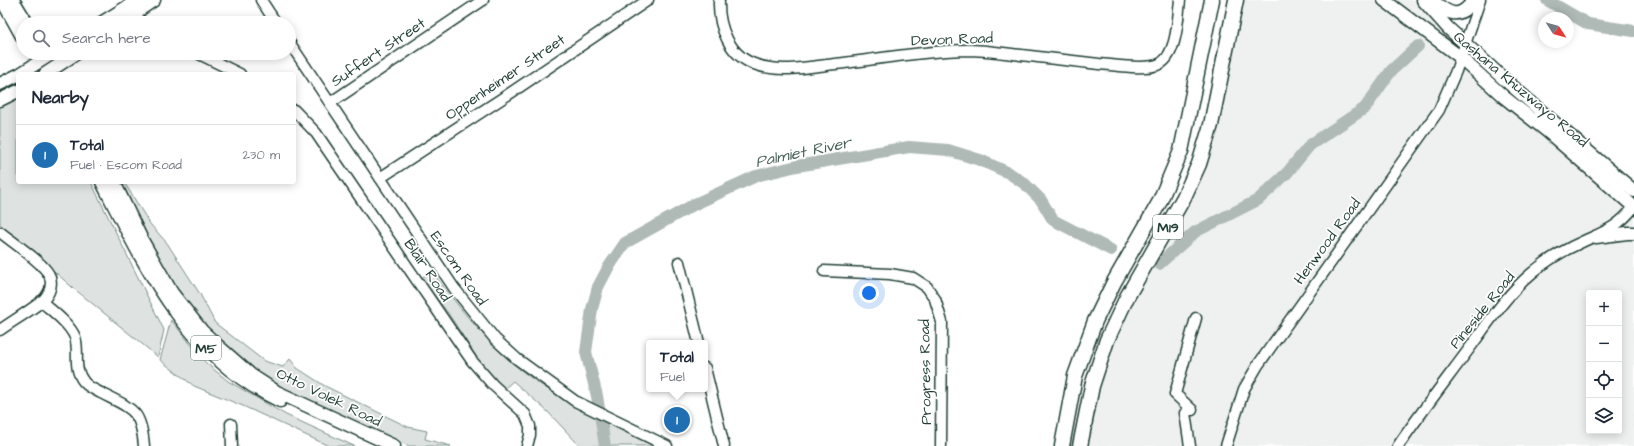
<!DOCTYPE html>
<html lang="en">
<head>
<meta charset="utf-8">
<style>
	:root { --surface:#fff; --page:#f2f2f3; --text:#1f2937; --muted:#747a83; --line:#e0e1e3; --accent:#1f6fb2 }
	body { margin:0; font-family:"Architects Daughter",sans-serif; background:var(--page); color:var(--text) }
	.controls { position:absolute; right:12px; bottom:12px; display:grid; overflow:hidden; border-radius:4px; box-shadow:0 2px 10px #0003 }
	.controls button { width:36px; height:36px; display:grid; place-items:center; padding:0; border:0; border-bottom:1px solid var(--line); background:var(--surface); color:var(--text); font:20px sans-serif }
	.compass { position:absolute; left:1538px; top:12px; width:36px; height:36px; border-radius:50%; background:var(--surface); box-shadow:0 2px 10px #0003; rotate:126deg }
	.you { position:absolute; left:869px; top:293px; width:14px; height:14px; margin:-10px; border:3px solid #fff; border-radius:50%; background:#1a73e8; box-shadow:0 0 0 6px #1a73e833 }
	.badge { display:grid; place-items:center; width:26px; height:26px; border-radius:50%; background:var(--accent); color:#fff; font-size:13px; font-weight:700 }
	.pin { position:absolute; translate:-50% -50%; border:2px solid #fff; box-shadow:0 1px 4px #0006 }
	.popup { position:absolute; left:646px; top:340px; width:62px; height:52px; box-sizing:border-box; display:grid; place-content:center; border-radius:4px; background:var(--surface); filter:drop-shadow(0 1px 3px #0005); font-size:13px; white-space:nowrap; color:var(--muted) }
	.popup b { font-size:15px; color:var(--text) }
	.popup::after { content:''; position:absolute; left:50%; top:100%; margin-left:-8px; border:8px solid transparent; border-top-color:var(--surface) }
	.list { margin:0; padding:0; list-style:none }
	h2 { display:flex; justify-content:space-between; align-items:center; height:52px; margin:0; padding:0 16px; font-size:17px }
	h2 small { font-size:13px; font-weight:400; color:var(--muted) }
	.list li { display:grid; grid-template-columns:26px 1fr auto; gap:12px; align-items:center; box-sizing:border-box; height:60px; padding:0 16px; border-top:1px solid var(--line) }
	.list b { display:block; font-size:15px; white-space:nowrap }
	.list p { margin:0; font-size:13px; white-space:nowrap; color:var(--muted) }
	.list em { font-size:13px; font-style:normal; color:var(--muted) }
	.icon { flex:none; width:22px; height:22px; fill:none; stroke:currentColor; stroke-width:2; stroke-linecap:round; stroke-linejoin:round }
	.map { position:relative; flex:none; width:1634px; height:446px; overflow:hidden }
	.search { position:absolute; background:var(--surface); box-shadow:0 2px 10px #0003; left:16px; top:16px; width:280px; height:44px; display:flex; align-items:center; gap:10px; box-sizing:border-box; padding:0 14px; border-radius:22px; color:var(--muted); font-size:15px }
	.panel { position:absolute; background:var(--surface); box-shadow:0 2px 10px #0003; left:16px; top:72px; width:280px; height:112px; border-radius:4px }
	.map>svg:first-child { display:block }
</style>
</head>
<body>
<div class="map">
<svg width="1634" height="446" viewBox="0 0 1634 446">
	<rect width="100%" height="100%" fill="#fff"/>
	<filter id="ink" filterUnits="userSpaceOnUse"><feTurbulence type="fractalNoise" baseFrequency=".025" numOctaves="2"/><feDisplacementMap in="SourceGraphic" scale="8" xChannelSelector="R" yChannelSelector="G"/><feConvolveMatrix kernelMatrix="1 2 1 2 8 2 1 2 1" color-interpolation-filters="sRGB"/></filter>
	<g filter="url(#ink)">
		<path fill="#eef1f0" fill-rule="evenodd" d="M1237,0H1422L1634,191V446H1081L1099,363L1193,181ZM1589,293H1619V431H1589Z"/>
		<path fill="#dee3e2" stroke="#7e908b" d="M18,95V182H91L164,330L158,357L72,287L0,224V103Z
			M119,182H124L150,224L167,243L200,294L215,323L264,361L283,367L290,359L297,368L325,386L408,427L427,431L425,439L451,446H409L281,387L247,366L219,341L199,319L180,294L160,259Z
			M432,271C464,315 500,359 546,388C580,410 618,427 654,446H580L548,412L513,381L504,389L483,367L448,313L421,278Z
			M171,320L206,363L228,381L286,415L354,446H329L243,406L194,386L160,360Z"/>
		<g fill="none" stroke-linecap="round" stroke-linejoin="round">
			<path stroke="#afbab7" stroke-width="12" d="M1547,0L1588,24L1634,31
				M1159,264L1195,232L1258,200L1287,173L1310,145L1365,108L1391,71L1418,46
				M605,446L597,396L586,352L592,309L598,287L608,268L625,243L695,204L756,176L797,166L909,147L948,150L980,160L1009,173L1025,184L1041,200L1053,220L1111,250"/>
			<g stroke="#1f3d34" stroke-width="13">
				<path id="minor" d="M261,0L276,23
					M719,0C718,26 729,57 757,65C781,73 810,67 835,64C879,59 923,51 967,50C985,50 1003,53 1021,55C1047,58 1073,61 1099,64C1115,65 1142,70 1157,65C1177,59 1178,17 1180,0
					M134,14L143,23
					M289,42L454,288L495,339L517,359L575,401L667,446
					M197,53L240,74
					M330,103L483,0
					M294,110L316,133L472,361L493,385L525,414L530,426V435L527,446
					M380,178L512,92L648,0
					M0,232C12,242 46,264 50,277C53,287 48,296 41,302C28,312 13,321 0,330
					M679,262L699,343
					M824,271L890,274L913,278L927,287L935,299L942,322L941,446
					M41,301C52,311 69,323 75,337C80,352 72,368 84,382C88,387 95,390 101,393C132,409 141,409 144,446
					M705,368L724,446
					M1192,410L1175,394L1196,318
					M1185,413L1190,446
					M231,424L232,446
					M1226,446L1244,389L1258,365L1439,110L1456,71L1480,0
					M1398,446C1421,412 1447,379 1472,345C1490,320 1508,293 1532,273C1547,260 1566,249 1584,241C1606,231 1618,227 1634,207"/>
			</g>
			<g stroke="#1f3d34" stroke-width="15">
				<path id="major" d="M2,0L23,38
					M13,0L27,23
					M1384,0L1460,57L1504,97L1547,131L1634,207
					M1423,0L1448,28L1505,80L1634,191
					M1433,1C1450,15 1459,20 1474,0
					M101,23L138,0
					M120,23L154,0
					M20,74L53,53
					M45,74L77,53
					M0,84L18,75
					M0,100L18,91
					M102,182C145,267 187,358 280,401
					M114,182L143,242L172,293L202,331L218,346L251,375L277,392L394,446
					M1596,237L1627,233H1634"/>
			</g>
			<g stroke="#1f3d34" stroke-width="17">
				<path id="highway" d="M1062,446L1075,376L1095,321L1114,282L1159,203L1181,151L1212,0
					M1080,446L1092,386L1107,340L1127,297L1184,197L1199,164L1211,125L1236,0"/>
			</g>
			<use href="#minor" stroke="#fff" stroke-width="10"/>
			<use href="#major" stroke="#fff" stroke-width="12"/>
			<use href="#highway" stroke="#fff" stroke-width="14"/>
		</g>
	</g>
	<g text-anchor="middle" stroke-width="3.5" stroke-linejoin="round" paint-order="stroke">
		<g fill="#fff" stroke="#627771" stroke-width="1">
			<rect x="1153" y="215" width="30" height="24" rx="3"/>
			<rect x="191" y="336" width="30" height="24" rx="3"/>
		</g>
		<g font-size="14" font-weight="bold" fill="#1f3d34">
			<text x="1168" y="232">M19</text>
			<text x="206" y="353">M5</text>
		</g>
		<g font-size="15" fill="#1f3d34" stroke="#fff">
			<text transform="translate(952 39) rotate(-2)" y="5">Devon Road</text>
			<text transform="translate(378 52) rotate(-34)" y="5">Suffert Street</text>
			<text transform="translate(505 77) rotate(-34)" y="5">Oppenheimer Street</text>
			<text transform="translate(1521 89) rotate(40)" y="5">Qashana Khuzwayo Road</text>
			<text transform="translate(1327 241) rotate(-54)" y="5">Henwood Road</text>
			<text transform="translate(459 268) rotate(55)" y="5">Escom Road</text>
			<text transform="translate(428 270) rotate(56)" y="5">Blair Road</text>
			<text transform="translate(1482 310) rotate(-51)" y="5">Pineside Road</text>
			<text transform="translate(925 372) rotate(-91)" y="5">Progress Road</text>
			<text transform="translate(329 397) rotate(26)" y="5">Otto Volek Road</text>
		</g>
		<g font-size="16" font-style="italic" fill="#4a625b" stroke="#fff">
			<text transform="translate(803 151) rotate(-12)" y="6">Palmiet River</text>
		</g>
	</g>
</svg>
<div class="controls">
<button>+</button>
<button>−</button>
<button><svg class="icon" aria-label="locate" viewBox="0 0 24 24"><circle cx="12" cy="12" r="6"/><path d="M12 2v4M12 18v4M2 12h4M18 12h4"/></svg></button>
<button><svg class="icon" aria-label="layers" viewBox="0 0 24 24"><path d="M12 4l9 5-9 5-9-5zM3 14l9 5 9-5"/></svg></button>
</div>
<svg class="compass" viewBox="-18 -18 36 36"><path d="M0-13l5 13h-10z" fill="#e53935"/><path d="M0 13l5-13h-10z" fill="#747a83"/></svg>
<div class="you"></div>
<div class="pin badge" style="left:677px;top:420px">1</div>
<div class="popup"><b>Total</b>Fuel</div>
<div class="search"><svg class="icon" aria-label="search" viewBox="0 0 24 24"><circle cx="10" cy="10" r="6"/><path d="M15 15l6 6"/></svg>Search here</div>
<section class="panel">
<h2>Nearby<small></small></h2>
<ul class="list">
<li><span class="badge">1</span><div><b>Total</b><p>Fuel · Escom Road</p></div><em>230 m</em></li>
</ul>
</section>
</div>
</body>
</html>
